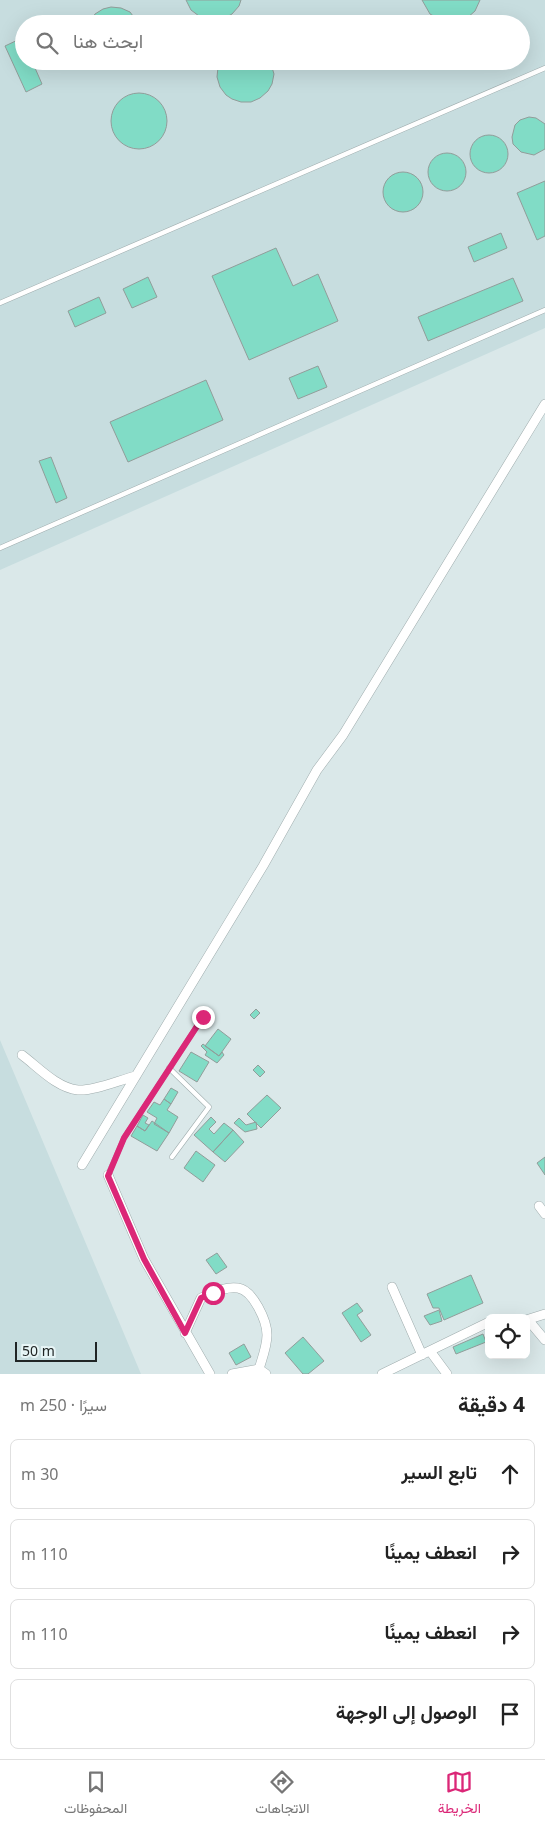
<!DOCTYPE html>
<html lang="ar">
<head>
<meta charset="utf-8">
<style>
	:root { --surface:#fff; --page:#f6f6f6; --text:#222; --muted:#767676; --line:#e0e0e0; --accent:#db2777 }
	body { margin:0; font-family:"Noto Sans",Vazirmatn,sans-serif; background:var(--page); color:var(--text); direction:rtl }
	.controls { position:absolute; right:15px; bottom:15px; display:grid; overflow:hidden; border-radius:8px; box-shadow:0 5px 20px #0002 }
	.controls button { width:45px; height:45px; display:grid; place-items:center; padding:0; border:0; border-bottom:1px solid var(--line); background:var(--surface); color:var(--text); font:25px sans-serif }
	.scale { position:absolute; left:15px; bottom:12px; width:82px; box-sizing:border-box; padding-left:5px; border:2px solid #202525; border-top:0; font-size:14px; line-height:18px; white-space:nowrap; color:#202525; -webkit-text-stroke:4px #e7f5f6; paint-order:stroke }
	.stop { position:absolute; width:15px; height:15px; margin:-11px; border:4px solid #db2777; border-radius:50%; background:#fff }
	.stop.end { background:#db2777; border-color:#fff; box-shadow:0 1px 5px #0008 }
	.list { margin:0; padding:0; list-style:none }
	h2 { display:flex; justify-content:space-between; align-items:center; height:65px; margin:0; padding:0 20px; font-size:21px }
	h2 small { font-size:16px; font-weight:400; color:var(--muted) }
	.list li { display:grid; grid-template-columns:32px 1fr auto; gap:15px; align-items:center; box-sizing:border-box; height:70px; margin:0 10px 10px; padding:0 10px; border:1px solid var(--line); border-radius:8px }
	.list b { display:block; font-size:19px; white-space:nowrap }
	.list em { font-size:16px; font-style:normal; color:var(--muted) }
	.icon { flex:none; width:28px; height:28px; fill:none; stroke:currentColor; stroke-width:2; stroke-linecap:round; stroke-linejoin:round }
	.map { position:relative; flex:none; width:545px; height:1374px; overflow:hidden; direction:ltr }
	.search { position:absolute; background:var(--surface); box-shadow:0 5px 20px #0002; left:15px; right:15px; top:15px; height:55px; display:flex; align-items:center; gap:12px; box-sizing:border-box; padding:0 18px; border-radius:28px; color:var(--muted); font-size:19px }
	.sheet { height:385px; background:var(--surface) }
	nav { display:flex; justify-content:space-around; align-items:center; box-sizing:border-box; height:70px; border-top:1px solid var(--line); background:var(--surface); font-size:14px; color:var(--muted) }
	nav a { display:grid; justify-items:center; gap:2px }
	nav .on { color:var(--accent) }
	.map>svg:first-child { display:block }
</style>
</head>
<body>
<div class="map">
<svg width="545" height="1374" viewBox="0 0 545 1374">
	<rect width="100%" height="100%" fill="#dae8e9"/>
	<path fill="#c7dddf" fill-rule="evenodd" d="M0,0H545V328L0,570ZM24,24H521V61H24Z
		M0,1040L141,1374H0Z"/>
	<path fill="#81dcc6" stroke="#919d9a" d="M186,0H241L239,6L232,14L223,19L214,20L199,16L191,10Z
		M422,0H480L475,11L467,18L459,21L449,22L439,19L430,14Z
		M111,7L121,8L130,12L139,24H88L95,14L103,9Z
		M22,38L24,43V61H32L42,84L26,92L5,46Z
		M220,61H270L274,74L272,84L268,91L260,98L251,102H241L232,99L226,95L220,87L217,77L218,67Z
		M111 121a28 28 0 1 1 56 0a28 28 0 1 1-56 0Z
		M529,117L536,118L545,124V149L534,155L521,152L513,144L512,137L515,125L520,120Z
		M470 154a19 19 0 1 1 38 0a19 19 0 1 1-38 0Z
		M428 172a19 19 0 1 1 38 0a19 19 0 1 1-38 0Z
		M383 192a20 20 0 1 1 40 0a20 20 0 1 1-40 0Z
		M545,181V236L537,240L517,193Z
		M501,233L507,248L474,262L468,247Z
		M276,248L293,286L318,274L338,321L249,360L212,276Z
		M148,277L157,297L132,308L123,289Z
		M513,278L523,301L428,341L418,317Z
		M99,297L106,313L75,327L68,311Z
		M318,366L327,387L298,399L289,378Z
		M206,380L223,420L128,462L110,422Z
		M51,457L67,498L56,503L39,461Z
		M256,1009L260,1013L254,1019L250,1015Z
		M218,1029L231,1039L219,1056L205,1046Z
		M203,1044L219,1056L222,1052L224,1055L217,1063L205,1055L207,1052L201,1046Z
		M191,1052L209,1062L197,1082L179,1071Z
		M258,1065L265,1072L260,1077L253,1070Z
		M171,1088L178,1092L171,1104L164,1099Z
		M267,1095L281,1108L261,1128L247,1114Z
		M164,1099L171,1104L167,1110L178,1117L169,1133L154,1124L157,1118L147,1112L154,1102L160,1105Z
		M143,1115L148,1118L145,1123L149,1125L145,1131L137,1126Z
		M211,1117L216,1122L209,1129L214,1134L224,1123L233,1130L213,1152L194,1135Z
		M239,1118L246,1125L256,1122L257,1129L245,1132L234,1123Z
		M152,1121L169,1133L157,1151L131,1136L137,1126L145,1131Z
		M233,1130L244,1142L225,1162L213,1152Z
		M196,1151L215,1165L203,1182L184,1168Z
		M545,1157V1175L537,1163Z
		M217,1253L227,1267L216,1274L206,1260Z
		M471,1275L483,1303L444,1320L439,1308H433L427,1294Z
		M357,1303L363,1311L357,1315L371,1335L361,1342L342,1313Z
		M439,1310L442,1321L430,1325L424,1316Z
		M483,1334L486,1342L456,1354L453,1347Z
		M303,1337L324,1361L308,1374H303L285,1353Z
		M244,1344L251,1357L236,1365L229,1353Z"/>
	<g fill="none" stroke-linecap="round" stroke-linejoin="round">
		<g stroke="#9facad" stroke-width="5.5">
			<path id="service" d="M0,303L545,68
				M0,548L545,310
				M169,1068L209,1107L172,1157
				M108,1175L124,1138L203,1017"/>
		</g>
		<g stroke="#9facad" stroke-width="10">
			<path id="minor" d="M22,1055C38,1067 57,1088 78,1090C95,1091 119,1080 136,1076
				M82,1165L263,866L317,770L343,735L545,404
				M108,1175L144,1259L210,1374
				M539,1206L545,1214
				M392,1287L422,1355
				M526,1320L545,1314
				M529,1321L545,1340
				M185,1333L201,1298C213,1293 225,1286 238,1288C253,1290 267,1321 267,1335C267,1346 262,1359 259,1369L266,1374
				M430,1351L447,1374
				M232,1374L259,1369
				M382,1374L489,1322"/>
		</g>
		<use href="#service" stroke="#fff" stroke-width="4.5"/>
		<use href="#minor" stroke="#fff" stroke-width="9"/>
	</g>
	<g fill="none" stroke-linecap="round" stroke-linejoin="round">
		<path stroke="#db2777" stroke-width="6" d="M203,1017L124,1138L108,1176L144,1259L185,1333L201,1298L213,1293"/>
	</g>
</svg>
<div class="controls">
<button><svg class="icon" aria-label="locate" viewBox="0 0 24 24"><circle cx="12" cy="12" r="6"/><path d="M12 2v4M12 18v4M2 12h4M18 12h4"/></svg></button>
</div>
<div class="scale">50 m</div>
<div class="stop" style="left:213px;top:1293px"></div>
<div class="stop end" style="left:203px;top:1017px"></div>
<div class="search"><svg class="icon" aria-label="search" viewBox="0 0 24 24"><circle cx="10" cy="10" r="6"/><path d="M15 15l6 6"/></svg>ابحث هنا</div>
</div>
<section class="sheet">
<h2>4 دقيقة<small>سيرًا · 250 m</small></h2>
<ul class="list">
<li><svg class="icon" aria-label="ahead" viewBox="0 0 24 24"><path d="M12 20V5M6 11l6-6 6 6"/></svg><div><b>تابع السير</b></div><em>30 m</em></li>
<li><svg class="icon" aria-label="right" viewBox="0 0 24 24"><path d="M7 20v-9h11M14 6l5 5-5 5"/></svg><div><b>انعطف يمينًا</b></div><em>110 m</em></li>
<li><svg class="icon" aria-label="right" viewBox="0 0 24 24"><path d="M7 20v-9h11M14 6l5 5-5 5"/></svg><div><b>انعطف يمينًا</b></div><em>110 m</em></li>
<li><svg class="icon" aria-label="arrive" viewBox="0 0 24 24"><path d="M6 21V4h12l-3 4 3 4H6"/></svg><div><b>الوصول إلى الوجهة</b></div></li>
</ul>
</section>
<nav>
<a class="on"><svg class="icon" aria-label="map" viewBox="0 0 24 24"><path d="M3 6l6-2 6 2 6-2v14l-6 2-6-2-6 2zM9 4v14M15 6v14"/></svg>الخريطة</a>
<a><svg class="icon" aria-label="directions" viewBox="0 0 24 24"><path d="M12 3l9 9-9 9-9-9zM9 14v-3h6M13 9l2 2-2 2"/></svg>الاتجاهات</a>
<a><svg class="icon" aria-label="saved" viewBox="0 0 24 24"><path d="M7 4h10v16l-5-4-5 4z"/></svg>المحفوظات</a>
</nav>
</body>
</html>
